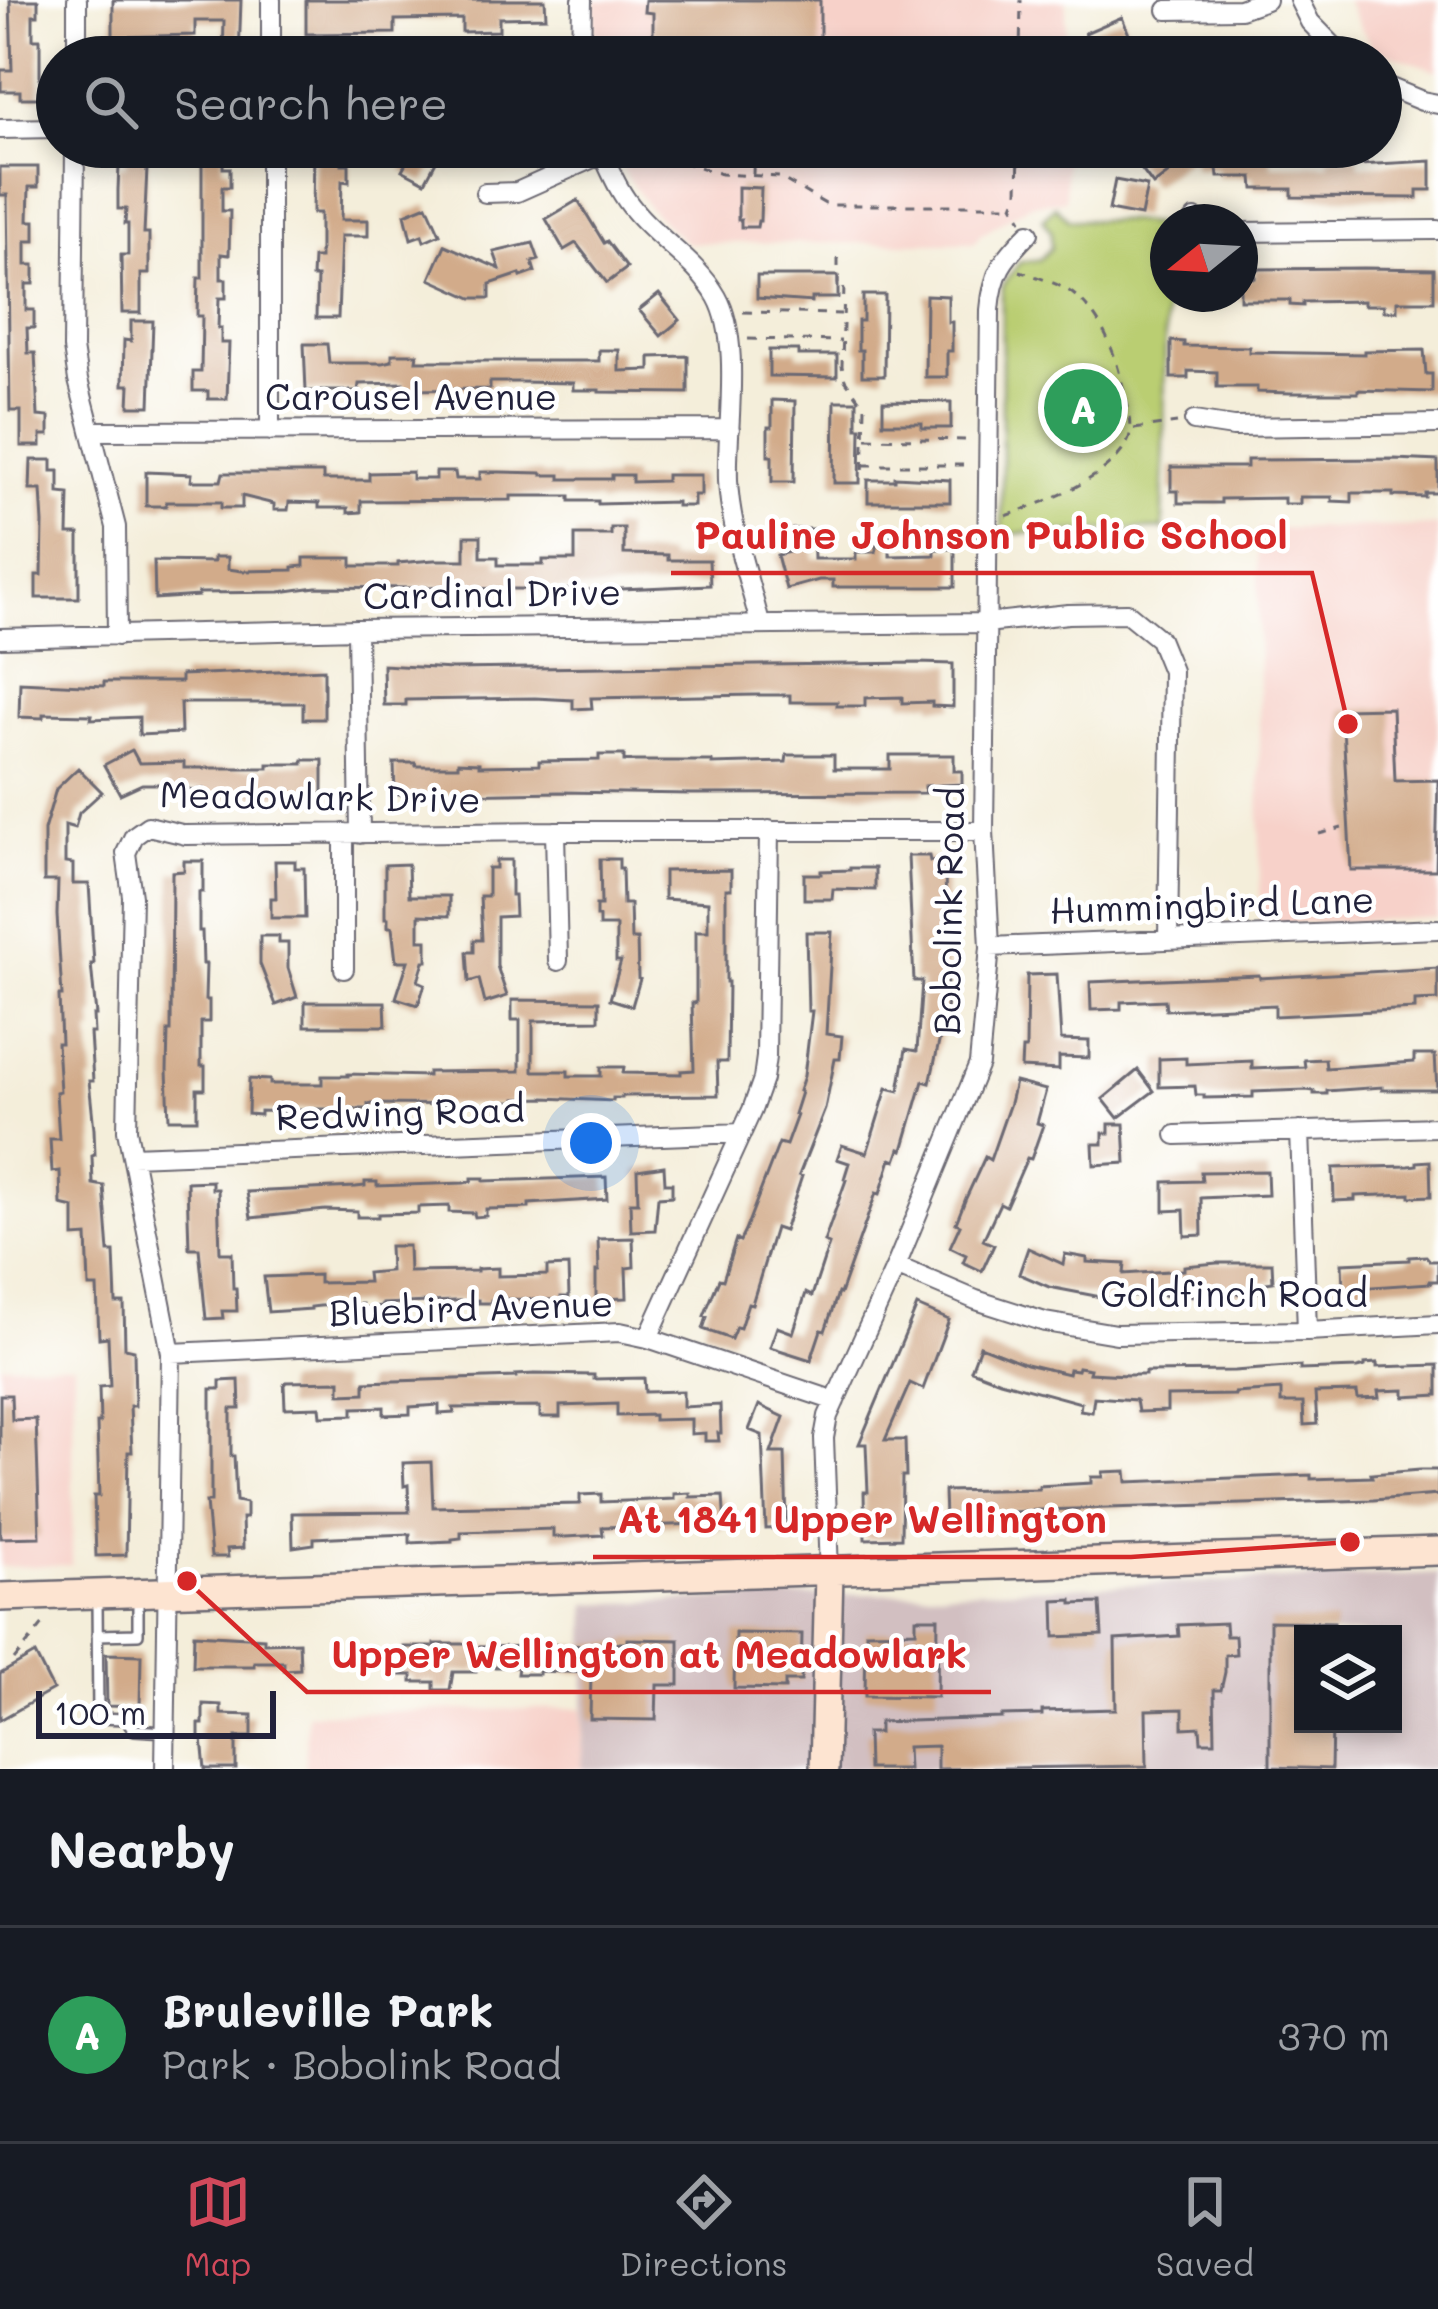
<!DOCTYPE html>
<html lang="en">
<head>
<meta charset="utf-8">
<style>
	:root { --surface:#171b24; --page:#242831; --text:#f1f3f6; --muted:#9ea1a6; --line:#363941; --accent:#d1495b }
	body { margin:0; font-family:Mali,sans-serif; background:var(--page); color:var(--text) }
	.controls { position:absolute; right:36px; bottom:36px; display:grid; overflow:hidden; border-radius:0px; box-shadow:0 6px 18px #0003 }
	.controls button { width:108px; height:108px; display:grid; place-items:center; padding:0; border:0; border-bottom:3px solid var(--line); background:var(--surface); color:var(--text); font:60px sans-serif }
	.compass { position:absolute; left:1150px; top:204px; width:108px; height:108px; border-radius:50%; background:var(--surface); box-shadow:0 6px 18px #0003; rotate:252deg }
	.scale { position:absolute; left:36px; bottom:30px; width:240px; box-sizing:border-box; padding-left:12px; border:6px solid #22223b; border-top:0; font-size:33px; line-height:42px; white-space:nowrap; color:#22223b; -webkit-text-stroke:9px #fff; paint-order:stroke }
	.you { position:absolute; left:591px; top:1143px; width:42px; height:42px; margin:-30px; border:9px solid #fff; border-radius:50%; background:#1a73e8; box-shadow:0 0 0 18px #1a73e833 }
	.badge { display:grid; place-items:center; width:78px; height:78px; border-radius:50%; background:var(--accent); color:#fff; font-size:39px; font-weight:700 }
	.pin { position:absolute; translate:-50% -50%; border:6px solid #fff; box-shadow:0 3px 12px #0006 }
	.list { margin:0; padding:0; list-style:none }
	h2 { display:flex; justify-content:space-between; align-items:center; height:156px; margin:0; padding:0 48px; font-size:51px }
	h2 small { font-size:39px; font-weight:400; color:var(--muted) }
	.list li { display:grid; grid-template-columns:78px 1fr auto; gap:36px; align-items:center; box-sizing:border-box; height:216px; padding:0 48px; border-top:3px solid var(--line) }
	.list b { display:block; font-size:45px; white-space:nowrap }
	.list p { margin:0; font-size:39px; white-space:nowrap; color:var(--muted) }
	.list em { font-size:39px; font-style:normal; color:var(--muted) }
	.icon { flex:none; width:66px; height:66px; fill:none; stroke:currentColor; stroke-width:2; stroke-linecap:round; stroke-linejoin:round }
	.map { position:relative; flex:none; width:1438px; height:1769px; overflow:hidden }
	.search { position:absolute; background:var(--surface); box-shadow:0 6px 18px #0003; left:36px; right:36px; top:36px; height:132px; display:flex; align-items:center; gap:30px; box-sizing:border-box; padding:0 42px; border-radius:66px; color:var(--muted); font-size:45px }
	.sheet { height:372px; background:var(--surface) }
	nav { display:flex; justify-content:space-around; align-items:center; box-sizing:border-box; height:168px; border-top:3px solid var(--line); background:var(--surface); font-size:33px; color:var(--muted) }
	nav a { display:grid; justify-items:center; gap:6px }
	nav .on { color:var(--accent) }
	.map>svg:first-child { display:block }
</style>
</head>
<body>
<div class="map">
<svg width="1438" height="1769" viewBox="0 0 1438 1769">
	<rect width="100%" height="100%" fill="#fff"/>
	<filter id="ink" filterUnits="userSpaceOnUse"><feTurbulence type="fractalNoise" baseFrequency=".00833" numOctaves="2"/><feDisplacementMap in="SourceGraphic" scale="24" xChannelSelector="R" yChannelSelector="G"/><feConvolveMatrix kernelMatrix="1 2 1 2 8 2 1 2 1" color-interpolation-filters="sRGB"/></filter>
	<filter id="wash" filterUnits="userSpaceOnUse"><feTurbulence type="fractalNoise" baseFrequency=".004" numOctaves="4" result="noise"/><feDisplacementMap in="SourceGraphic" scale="48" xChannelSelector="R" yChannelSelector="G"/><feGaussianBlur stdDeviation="2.7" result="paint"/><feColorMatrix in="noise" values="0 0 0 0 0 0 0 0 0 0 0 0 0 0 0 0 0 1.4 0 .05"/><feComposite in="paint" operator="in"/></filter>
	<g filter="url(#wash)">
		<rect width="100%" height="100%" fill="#f4eeda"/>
		<path fill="#f7d1c9" d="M595,0H1066V57H594Z
			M1345,0H1438V71L1372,47Z
			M614,147H1065V200L1031,204L981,234L974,243H686L649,208L624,172Z
			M1438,526V918L1260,924L1258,529Z
			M0,1364H74L72,1565L0,1567Z
			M583,1708L582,1769H305L307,1713Z"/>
		<path fill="#d2bfc1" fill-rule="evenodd" d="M1438,1574V1769H582L587,1604ZM1303,1634H1393V1724H1303Z"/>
		<path fill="#bace72" stroke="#6e7856" stroke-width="3" d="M1055,206L1069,220L1130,221L1166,226L1163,529L1002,534V286L1020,262L1039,260L1051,248V231L1043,219Z"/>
		<g id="blocks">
			<path fill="#d2ab8a" d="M10,0H38V15H33V39H40V98H20V91H1V70H12Z
				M113,0H241L239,57H223L224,21H195V35L113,37Z
				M306,0H545L546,17L499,18V31L462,32V19L395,20V33L306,34Z
				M645,0H820V57H771V49L744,48V53H700V57H653V13L644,12Z
				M1122,17L1130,37L1093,52L1085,33Z
				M127,147H148L144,233H149V274H141V313H122L121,255H128V224H125L126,209H118V190L119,166H126Z
				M202,147H223V168H230V187H222V211H230L229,255L221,254V279H226V298H219L218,328H221V343H229L227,399H208V391H193V372H201L202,316H197L198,278H202Z
				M415,147H431L441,152L425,182L402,170Z
				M1149,147H1249L1262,149V154H1271V163L1273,165L1329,164L1328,158L1358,157L1359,165L1431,161V190H1417V198L1292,197V189H1254L1253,177H1218L1217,168H1193V155L1153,185L1133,158Z
				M314,151H342V164H349V182L342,181L341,220H368V236H341L338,318H316L317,277H312L313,258H320V213H313Z
				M0,167H38V187H29L28,221H35V241H26V265H34V284H26V310H34V328H27L28,353H35L38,416L49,417V435H41V446H21V411H10L7,195H0Z
				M1115,180L1147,186L1141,216L1109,210Z
				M738,187L761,188L760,221H758L757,227H741V220H738Z
				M578,200L604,243L607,241L627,268L607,283L576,243L564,250L546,219Z
				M427,205L440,234L424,241L422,235L411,239L405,214Z
				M533,243L539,260L532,262L535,272L521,277L520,274L490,284V298H472L430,279L445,245L500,269L494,252Z
				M1364,268L1434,269V301H1397V311H1384V305H1364V301L1303,302V306L1290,305V300H1240V277L1255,278V269Z
				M757,276H838V298H812V302L757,298Z
				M659,294L680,320L661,336L639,310Z
				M863,295H885L884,376H862V350H858V321H863Z
				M926,295L948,296V322H952V351H947V377H925Z
				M131,321H153L150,406H129L130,385H123L124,340L131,341Z
				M1171,341L1184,342V346L1249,347V352L1364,354V351L1424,350L1426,374H1432V392L1358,390V393H1291L1257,392V387H1217V372L1188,371V378H1171Z
				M304,344H327L329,363H383L392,361V354H417L416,361H599V350H619V371L650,370V357L688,356V393L599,392V390H573V383L520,382H490V389L403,390V383L359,384L358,391H306Z
				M769,350H798V355H837V377L769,376Z
				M772,400L795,401L794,482H772V456H768V427H772Z
				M835,401H857V428H861L860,483H834Z
				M883,401L951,402V428H922V423H883Z
				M1395,459L1438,461V493H1425V497L1393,496V493H1352V502L1332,501V497H1300V504H1284V498L1221,499V503H1178V491H1171V467H1247V460Z
				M31,460H52V471H59V493L69,494L68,534H79V598H36V575H42L43,523L41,490H30Z
				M146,472L192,474L191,481H221L223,473H323V480H369V473L412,472V479H436V472H455L456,479H480V472H500L541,473L542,475H560V479H612V475H632V482L666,481V475H701V495H694V506H677V502L598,504V501H570V496H511V500L361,501V512L348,513V508H319V503L289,502L288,510H274V504L242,496V508H221V502H166V506H146Z
				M895,477L950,480V502H868V480H895Z
				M611,528H624V554L668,555V560H709L710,585L599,590L441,588V586L415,588L316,587L280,592L198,593V596L155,599L154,561L214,562V557H228V569L242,571L293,570V567L304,566V558H352V566H398V563L434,560H465V536H481V557H498V565H543V560H575V535H611Z
				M793,529H813L814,559H856V552H876V533H890V556L935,555V549H955V587H833V580H819L786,589L777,555L793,551Z
				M918,663L953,664V707L932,706V702L902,703V697L865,698V706H837V702H790V695H757L591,698L592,708L573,709V700L535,698L406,700V705H384L383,665L452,669Z
				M324,669V719H303V703H180L181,733L139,735V717L91,719L92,715L43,714V718L19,717L20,682L104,686V682H181V675Z
				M1392,708L1395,781L1438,780L1436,870H1351L1342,709Z
				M132,750L139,763L184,762V768H268V764H303V760H323V794L203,797V789L167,791V784H142L120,794L104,765Z
				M599,755H624V761H712V764L786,762L787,755H834V769H890V755H954V771H962V784L925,786V793L692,794L560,792L395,795L394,763H415L416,766H458V762L479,763V766L539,765V761L599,760Z
				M78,768L102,792L79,813L75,828L65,825V863L73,864V884H89L94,964H91L96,1015H93L94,1033H90L93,1081H89L94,1129L95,1155L92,1156L93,1184L104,1186L109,1252H114L116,1303H124L125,1348L134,1350L135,1406H130L132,1452H128L126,1555L96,1556L94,1496H99L97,1423H100L99,1387L110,1386L108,1337L99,1338L97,1287H89L87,1236L74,1237V1208L61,1205L60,1171L52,1172L50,1139H59L56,1092L60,1091L57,1043H61L59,996H62L57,915L58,881H44V830L56,789Z
				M908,856H929L930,861H945L947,999L944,1033H941L930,1083L923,1081L903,1150L900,1149L896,1161L891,1159L880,1194L876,1193L840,1294L838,1293L825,1331L821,1330L811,1360L770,1347L777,1327L793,1333L806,1293L812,1296L829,1244L824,1242L846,1180L844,1179L849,1163L837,1159L842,1145L867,1153L887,1088L899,1091L906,1049L917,1051L922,981H914Z
				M600,859H619V868H622L623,904H630L631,939H637L638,978L640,979L632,1006L610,999L621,961H616V926H599V917H596V905H601Z
				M496,860H511V895H514L515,916L497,917V966L507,996L485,1003L479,979L469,982L467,952H474V940H482L480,896H488V868H496Z
				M184,861H203V892H199V931H202L203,964H206L205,1000H209V1022H201V1066H205V1089H197V1119H169L167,1070L168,1031H171L172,872L184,871Z
				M275,861H295V868H304L305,918H271V898H276Z
				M408,864L409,896H449V916L419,915V940H427V961H424L418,981L425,984L418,1005L396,998L408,961H396L392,927H388V918H385V865Z
				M850,868H875V890L833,889L832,899H804V874H821V871L850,870Z
				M731,870V889H726V982H728L727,1062H717L718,1095L622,1096V1098H613V1101L545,1098L516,1099V1102H507V1105L368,1104V1109H296V1112L260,1111V1115L248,1114L249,1079L270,1080V1084H322V1076H348V1074L428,1076V1072L520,1071V1020H512V1000L599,1001V1020L533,1021V1071H568V1076H601V1067H624L623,1073L681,1074V1071L694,1070L692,1003H696V931H708V902L664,899V871Z
				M806,932H832L826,1034L842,1036L840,1059H835L825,1109L799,1175L802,1176L784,1231L775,1228L752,1304L748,1303L740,1328L736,1327L731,1339L703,1329L707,1317L704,1316L719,1279L723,1280L736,1239L740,1241L745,1231L779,1143L786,1145L797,1115L794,1114L801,1092L799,1091L804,1076L812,1011H808Z
				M260,936H279V943H288V968L297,997L276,1005L260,964Z
				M1438,968V1000L1415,1001V1009L1275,1016V1005L1166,1010L1165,1000L1121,1002V1009L1091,1010L1090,982L1259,975L1260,978Z
				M1057,974L1061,1040L1089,1041V1058L1059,1057V1070L1021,1068L1022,1049H1026L1027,975Z
				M305,1002H385L386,1026H305Z
				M1414,1055H1435L1437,1090H1382V1087L1327,1091V1094H1314V1091L1306,1090L1253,1092V1097L1204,1098V1095H1196L1195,1086L1159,1087V1059L1186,1058V1064L1252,1061V1069L1305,1067L1304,1060L1325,1059L1326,1068L1414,1062Z
				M1138,1070L1154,1091L1118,1118L1103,1099Z
				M1015,1082L1046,1090L1037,1123L1043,1125L1031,1159L1027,1158L1006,1206L1000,1203L983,1240L994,1245L982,1271L963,1262L966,1255L950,1247L960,1225L956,1223L966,1198L985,1157L990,1160L1010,1103Z
				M1109,1124H1124L1126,1163L1094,1165L1093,1144H1103V1133H1109Z
				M1430,1161L1431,1196L1410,1197V1194L1355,1196V1200L1334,1201L1333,1168L1409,1166L1417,1165V1162Z
				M664,1166L665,1183H672V1196L658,1197L655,1230L631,1231L630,1202H638L637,1170Z
				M1267,1171L1268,1195L1201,1198L1202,1235L1185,1236L1184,1210L1164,1211V1182L1202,1181L1201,1172Z
				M606,1177L607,1199L529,1204V1208L486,1209V1216L475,1217L474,1213L449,1212V1206L418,1207V1213L378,1214V1217H357V1211L325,1210L251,1218L247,1192L356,1187L365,1186V1182H377V1186L464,1183L472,1181V1178H484V1181Z
				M212,1181V1189H218L220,1253H232L233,1288H236L237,1311H222L223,1318L206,1319L199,1248H189L187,1182Z
				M633,1238L634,1267L626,1268L627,1298L596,1299V1271H599L598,1239Z
				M389,1246H408L409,1272L477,1271V1269L498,1268V1276L547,1275V1267L568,1266L569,1297H561V1300L499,1299L491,1300V1303H478V1300L382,1304V1306L362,1308V1304L320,1306L311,1307V1309L268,1312L264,1277L319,1275V1283L368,1282L367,1273L390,1271Z
				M1028,1248L1063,1264L1065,1254L1087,1258V1262L1125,1264L1124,1274L1184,1270V1266L1217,1263H1272L1273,1282L1266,1283V1292L1230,1294V1297L1171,1295L1106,1298L1049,1287L1019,1274Z
				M1426,1256L1430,1261H1438V1281H1430L1431,1283L1343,1289L1342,1263L1409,1260V1257Z
				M917,1306L949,1320L923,1389L910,1383L885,1440H905L906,1476H902L901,1538L865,1539L864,1492H868L866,1444H859Z
				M980,1346L1026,1364L1068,1374L1069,1369L1077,1370L1078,1367L1090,1369L1089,1373L1127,1375H1145V1372L1234,1371L1300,1366V1370L1357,1368L1365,1366V1364L1377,1363V1367L1438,1365V1395L1404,1397V1390L1378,1391L1379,1398L1358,1399L1357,1392L1315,1393L1317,1424L1304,1425L1303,1403H1281V1390L1235,1393V1395L1167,1396V1411L1138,1412L1136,1400L1094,1397L1092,1412L1080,1410L1081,1403L1000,1381L971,1370Z
				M535,1374L594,1375V1379L644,1378L645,1392L683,1391V1407L720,1405L721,1433H718L719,1441H705V1433L691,1434V1419L654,1420V1415L617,1416V1404L560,1406V1417H540V1407L453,1408L454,1413L439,1414V1405L410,1407V1414L384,1415V1407L353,1408V1415L321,1416L320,1407L285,1408L284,1385L286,1382L340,1381V1394L365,1393V1382L516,1377V1375Z
				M239,1380L240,1409H231V1456H234L236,1501L246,1503V1518H242L243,1548L227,1549L228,1557H211L206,1502H211V1389H220V1381Z
				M0,1395H11L12,1420L36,1419L40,1537L0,1538Z
				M759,1405L784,1417L771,1453H785L787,1528L766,1529L762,1435L749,1430Z
				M431,1462L433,1507L580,1504V1495L601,1494V1502L674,1499V1494L690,1493V1497L723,1496L725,1528L704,1532L703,1524L602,1527L603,1535L565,1537H553V1529L461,1532V1538L452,1539V1541L410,1543V1534L355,1536L314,1538V1544L293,1547L292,1513L409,1512L408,1485L404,1486L403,1463Z
				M1420,1470H1438V1495L1373,1500L1040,1510L945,1517L944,1491L1039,1489V1486L1091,1483V1477H1103V1472L1126,1471L1127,1482L1311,1475V1479L1372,1477L1371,1474Z
				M1072,1600V1604L1100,1603L1102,1635L1055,1637L1054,1601Z
				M916,1618H938L937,1697L865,1696L866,1632L916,1631Z
				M1270,1621L1334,1622V1634H1303V1724H1332L1331,1769L1270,1767Z
				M1225,1623L1226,1636H1235L1236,1654L1225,1655V1672L1221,1690H1214L1215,1742H1201L1200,1727L1183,1728V1709L1146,1710L1147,1766L937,1769V1746L907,1747L908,1769H868L867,1733H879V1722L1002,1718V1716L1042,1715V1711L1116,1709L1115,1640L1179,1636L1178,1625Z
				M735,1633L802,1634L801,1681H785V1689L734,1688Z
				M194,1634L264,1638V1643L299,1642L300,1669L284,1670V1662H254V1666H193Z
				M627,1639L679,1640V1685H657L656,1720L590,1719L591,1673L539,1671V1674H517L518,1667H476V1672H453L450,1690H434V1682H412V1675H393V1654H404V1647H435V1644H473V1647L544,1646V1644L591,1646V1643H627Z
				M35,1654L53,1690L0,1720V1674Z
				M106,1654L141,1655L140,1707L107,1706Z
				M203,1704L221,1705V1714L252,1715V1737H236V1769H205L202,1739H199V1724H203Z"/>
		</g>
	</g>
	<g filter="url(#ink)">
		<use href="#blocks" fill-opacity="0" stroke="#6c6973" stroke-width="3"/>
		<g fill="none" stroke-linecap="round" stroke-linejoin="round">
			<g stroke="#6c6973" stroke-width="14">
				<path id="lane" d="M97,1600L98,1718L126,1719L134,1730L166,1732
					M97,1635L138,1634V1596"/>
			</g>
			<g stroke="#6c6973" stroke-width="22">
				<path id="street" d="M1299,0L1310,22L1344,57
					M1167,10L1240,9L1266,0
					M77,57V0
					M271,57V0
					M581,57L582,0
					M1381,84L1422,101L1438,104
					M0,129L57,128
					M75,147L73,348L78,380L116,527L117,636
					M599,147C610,169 618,192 635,211C660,241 698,263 717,297C742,342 726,429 728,480C730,528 749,578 760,624
					M485,193L517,192L602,154
					M1195,219L1201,222
					M1240,232L1438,230
					M1194,421L1233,427L1438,424
					M91,431L730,429
					M270,431V147
					M357,629L360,834
					M0,638L357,629L986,623L1068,614L1127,613L1159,639L1172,671L1168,940
					M555,831L558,961
					M990,947L1438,929
					M344,969V833
					M1300,1131L1307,1331
					M1176,1135L1438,1127
					M132,1156L742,1133
					M896,1266L976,1300L1045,1322L1116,1334L1307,1331L1438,1324
					M648,1338L752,1110L763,1079L766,1057L769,830
					M171,1353L620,1332L648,1338L835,1401
					M829,1572L824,1438L828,1416L896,1266L979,1064L990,947L984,831L990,310C993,272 1003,259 1029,233
					M165,1769L171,1353L127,1130L132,896L126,853L134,836L148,826L186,835L555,831H984"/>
			</g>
			<g stroke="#6c6973" stroke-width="32">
				<path id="secondary" d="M0,1597L1438,1551
					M824,1769L829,1572"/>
			</g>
			<path stroke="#6c6973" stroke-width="3" stroke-dasharray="9 9" stroke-linecap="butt" d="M1020,57L1021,0
				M670,147L689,164L721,174L779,177L827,205H1013
				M1019,147L1018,193L1013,205L1022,220
				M753,174L754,147
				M838,258V284H844L842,366L845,380L865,407L863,479
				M743,312L841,314
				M748,339L841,341
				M1134,429L1177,423
				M866,438L970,440
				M864,465H969
				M1006,516C1041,504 1107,479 1126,445C1136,428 1128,409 1124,391C1115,353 1104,318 1072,293C1058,283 1036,277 1020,271
				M1319,834L1342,828
				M14,1660L44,1623L45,1618"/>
			<use href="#lane" stroke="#fff" stroke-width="9"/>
			<use href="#street" stroke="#fff" stroke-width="18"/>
			<use href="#secondary" stroke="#fde4d1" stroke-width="27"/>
		</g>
	</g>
	<g text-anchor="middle" stroke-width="9" stroke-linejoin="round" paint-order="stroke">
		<g font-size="36" fill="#22223b" stroke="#fff">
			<text x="411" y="410">Carousel Avenue</text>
			<text transform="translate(492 594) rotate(-1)" y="13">Cardinal Drive</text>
			<text transform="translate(320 797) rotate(1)" y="13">Meadowlark Drive</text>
			<text transform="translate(1212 905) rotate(-2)" y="13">Hummingbird Lane</text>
			<text transform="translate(949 911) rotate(-89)" y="13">Bobolink Road</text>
			<text transform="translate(400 1113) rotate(-2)" y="13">Redwing Road</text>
			<text x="1234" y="1307">Goldfinch Road</text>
			<text transform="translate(471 1308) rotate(-2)" y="13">Bluebird Avenue</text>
		</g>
	</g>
	<path fill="none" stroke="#d62828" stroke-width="4.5" d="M1348 724L1312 573H671M1350 1542L1131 1557H593M187 1581L307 1692H991"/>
	<g fill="#d62828" stroke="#fff" stroke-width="4.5">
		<circle cx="1348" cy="724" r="12"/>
		<circle cx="1350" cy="1542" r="12"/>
		<circle cx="187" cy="1581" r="12"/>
	</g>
	<g font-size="39" text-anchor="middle" font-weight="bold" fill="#d62828" stroke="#fff" stroke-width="9" stroke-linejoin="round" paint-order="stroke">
		<text x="991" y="549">Pauline Johnson Public School</text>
		<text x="862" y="1533">At 1841 Upper Wellington</text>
		<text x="649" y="1668">Upper Wellington at Meadowlark</text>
	</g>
</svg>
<div class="controls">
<button><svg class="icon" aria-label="layers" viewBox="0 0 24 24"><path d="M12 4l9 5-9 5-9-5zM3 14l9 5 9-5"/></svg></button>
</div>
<svg class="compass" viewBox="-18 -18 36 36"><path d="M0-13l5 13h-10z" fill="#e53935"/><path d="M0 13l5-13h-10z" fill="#9ea1a6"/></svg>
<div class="scale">100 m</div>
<div class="you"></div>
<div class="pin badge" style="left:1083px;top:408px;background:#2e9e5b">A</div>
<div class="search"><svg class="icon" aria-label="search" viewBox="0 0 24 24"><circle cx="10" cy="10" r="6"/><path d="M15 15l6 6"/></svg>Search here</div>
</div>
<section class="sheet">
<h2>Nearby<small></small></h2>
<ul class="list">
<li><span class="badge" style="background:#2e9e5b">A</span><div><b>Bruleville Park</b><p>Park · Bobolink Road</p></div><em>370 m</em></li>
</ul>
</section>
<nav>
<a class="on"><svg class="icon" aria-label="map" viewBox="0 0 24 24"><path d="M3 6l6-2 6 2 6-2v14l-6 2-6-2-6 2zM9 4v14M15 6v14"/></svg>Map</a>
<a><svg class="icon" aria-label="directions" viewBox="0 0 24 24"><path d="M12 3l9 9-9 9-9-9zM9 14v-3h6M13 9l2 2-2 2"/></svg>Directions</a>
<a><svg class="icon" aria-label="saved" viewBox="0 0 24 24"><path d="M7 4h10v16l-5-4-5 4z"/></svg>Saved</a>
</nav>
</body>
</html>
